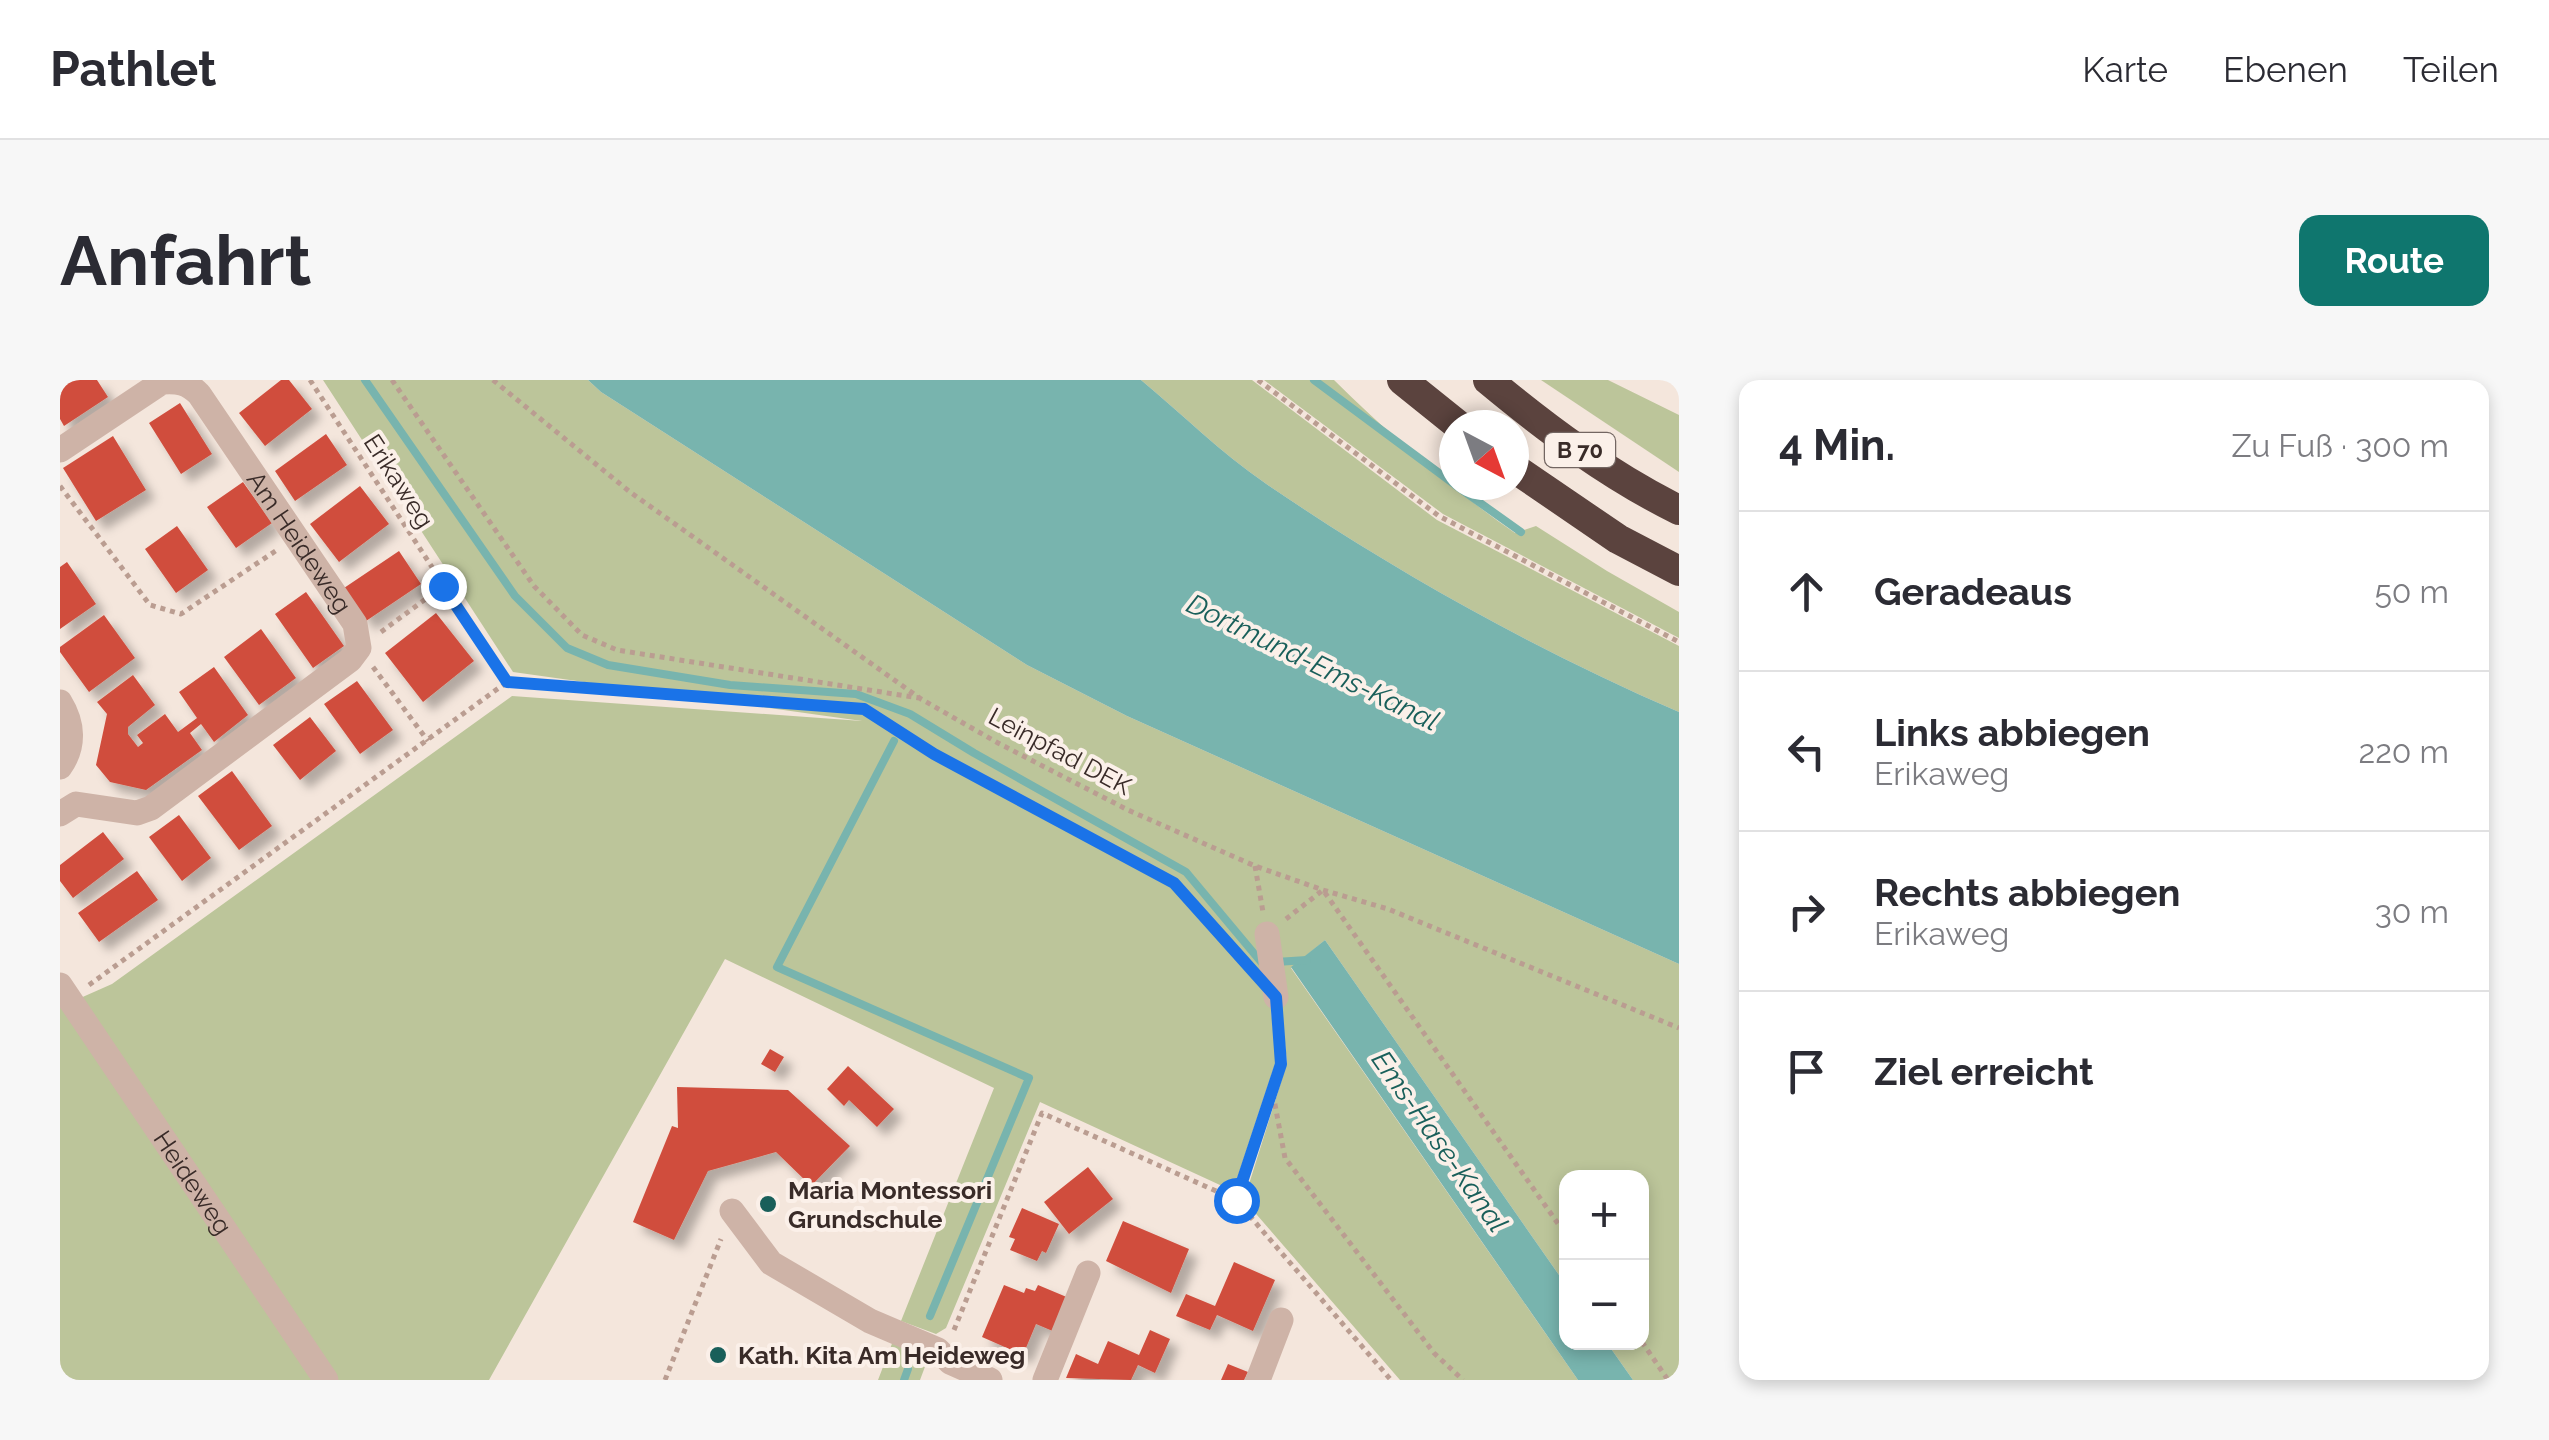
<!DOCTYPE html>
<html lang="de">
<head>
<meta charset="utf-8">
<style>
	:root { --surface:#fff; --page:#f7f7f7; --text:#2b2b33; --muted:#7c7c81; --line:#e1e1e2; --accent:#0f766e }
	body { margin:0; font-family:Raleway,sans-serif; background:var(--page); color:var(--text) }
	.controls { position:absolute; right:30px; bottom:30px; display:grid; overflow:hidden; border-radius:20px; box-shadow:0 5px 15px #0003 }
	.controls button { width:90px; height:90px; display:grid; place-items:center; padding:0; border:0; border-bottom:2px solid var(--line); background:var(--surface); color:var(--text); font:50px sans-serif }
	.compass { position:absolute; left:1379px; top:30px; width:90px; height:90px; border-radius:50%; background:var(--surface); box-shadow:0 5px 15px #0003; rotate:139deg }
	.stop { position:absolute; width:30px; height:30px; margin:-22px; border:8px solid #1a73e8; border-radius:50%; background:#fff }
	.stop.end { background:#1a73e8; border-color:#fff; box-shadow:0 2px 10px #0008 }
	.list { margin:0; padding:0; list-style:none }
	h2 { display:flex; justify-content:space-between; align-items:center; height:130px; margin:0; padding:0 40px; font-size:42px }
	h2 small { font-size:32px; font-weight:400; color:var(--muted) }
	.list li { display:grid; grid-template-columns:65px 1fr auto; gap:30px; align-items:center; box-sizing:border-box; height:160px; padding:0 40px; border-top:2px solid var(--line) }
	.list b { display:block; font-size:38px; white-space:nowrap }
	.list p { margin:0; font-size:32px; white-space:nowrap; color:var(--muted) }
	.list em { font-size:32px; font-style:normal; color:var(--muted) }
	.icon { flex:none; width:55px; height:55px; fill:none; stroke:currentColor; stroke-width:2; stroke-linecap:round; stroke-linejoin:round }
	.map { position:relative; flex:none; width:1619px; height:1000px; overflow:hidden; border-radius:20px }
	header { display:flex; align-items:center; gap:60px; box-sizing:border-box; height:140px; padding:0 50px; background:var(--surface); border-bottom:2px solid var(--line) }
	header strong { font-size:48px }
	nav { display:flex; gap:55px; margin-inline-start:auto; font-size:35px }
	.intro { display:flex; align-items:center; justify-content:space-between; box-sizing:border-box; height:240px; padding:0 60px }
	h1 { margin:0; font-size:70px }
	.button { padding:25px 45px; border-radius:20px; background:var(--accent); color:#fff; font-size:35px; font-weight:700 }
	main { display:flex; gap:60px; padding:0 60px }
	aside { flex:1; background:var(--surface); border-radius:20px; box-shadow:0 5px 15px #0003 }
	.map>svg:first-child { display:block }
</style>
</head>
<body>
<header>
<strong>Pathlet</strong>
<nav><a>Karte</a><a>Ebenen</a><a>Teilen</a></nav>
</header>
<div class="intro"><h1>Anfahrt</h1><a class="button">Route</a></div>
<main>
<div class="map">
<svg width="1619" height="1000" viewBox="0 0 1619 1000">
	<defs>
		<filter id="shadow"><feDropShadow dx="9" dy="9" stdDeviation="5" flood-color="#0004"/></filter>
	</defs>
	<rect width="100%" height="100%" fill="#f4e6dc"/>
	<path fill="#bcc59a" d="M263,0H528L541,12L967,285L1067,336L1619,584V1000H1573L1547,963L1582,962V798H1506V905L1265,560L1231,588L1518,1000H1340L1184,820L1227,683L1220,613L1211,628L1216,681L1173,811L980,722L886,948L876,954L841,941L934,708L665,579L429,1000H0V627L52,604L452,316L802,341L453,292Z
		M1081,0H1192L1377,140L1619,266V332C1474,269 1335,192 1205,103C1161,73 1122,34 1081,0Z
		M1204,0H1274C1331,56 1390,108 1455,153L1476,146L1547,191L1619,232V258L1383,134Z
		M1481,0H1548L1619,35V92Z
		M833,961L863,975L866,984L860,1000H818Z"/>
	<path fill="#78b4ae" d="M528,0H1081C1122,34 1161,73 1205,103C1335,192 1474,269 1619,332V584L1067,336L967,285L541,12Z
		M1265,560L1506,905V962L1547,963L1573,1000H1518L1231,587Z"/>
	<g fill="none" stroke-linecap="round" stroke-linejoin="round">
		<path stroke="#78b4ae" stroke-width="8" d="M305,0L455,216L507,268L548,285L670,305L796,314L850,334L914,373L1126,492L1202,583
			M1254,0L1394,104
			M1395,105L1461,152
			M834,361L717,587L969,698L870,936
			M1216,582L1247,580
			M844,1000L848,989"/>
	</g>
	<path fill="#d04e3e" filter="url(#shadow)" d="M0,0H37L48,17L4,46L0,39Z
		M221,0H229L252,29L205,66L179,33Z
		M120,23L152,74L121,94L89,43Z
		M266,54L287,85L235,121L215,91Z
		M53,56L86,110L36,141L3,88Z
		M183,102L212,143L176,168L147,127Z
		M300,106L329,144L279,182L250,144Z
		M117,146L148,190L116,213L85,169Z
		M339,171L361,204L306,241L284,208Z
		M7,182L36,224L0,249V187Z
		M246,212L284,266L253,288L215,234Z
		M376,233L414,281L363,322L325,273Z
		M44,235L75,278L29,312L0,272V267Z
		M201,249L236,298L199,325L164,277Z
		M154,287L188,335L154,362L141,344L130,353L142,370L86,410L50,402L36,385L47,334L37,322L73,295L95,325L68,347V354L78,367L83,363L77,355L105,334L118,352L137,338L119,312Z
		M297,301L333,350L300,374L264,324Z
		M250,337L276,371L240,400L213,365Z
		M172,391L212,446L179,470L138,416Z
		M119,435L151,478L122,501L89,457Z
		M43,452L64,479L13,518L0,501V485Z
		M77,491L98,520L39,562L18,533Z
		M710,669L724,677L715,692L701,684Z
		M788,686L834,729L817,747L789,720L784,726L767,709Z
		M617,707L728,710L790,766L751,806L716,772L648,791L614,860L573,842L612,746L618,748Z
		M1028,787L1053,819L1009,854L984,822Z
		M962,828L999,844L986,873L982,871L977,881L950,870L955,859L949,857Z
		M1063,841L1129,869L1111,913L1046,881Z
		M1174,882L1215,900L1193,951L1157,935L1150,950L1116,936L1126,914L1155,926Z
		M944,905L964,913L966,908L975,911L978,905L1009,918L995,952L976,944L963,975L922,957Z
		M1090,950L1110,959L1095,993L1078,985L1071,1000L1006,998L1016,974L1038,984L1048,961L1079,975Z
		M1168,984L1188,992L1184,1000H1161Z"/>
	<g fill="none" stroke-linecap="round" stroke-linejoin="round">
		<path stroke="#ba9d91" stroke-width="5" stroke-dasharray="5 5" stroke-linecap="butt" d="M250,0L447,302L805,329L874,374L1115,503L1187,584
			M332,0L474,206L522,255L557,270L859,318
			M433,0L570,112L861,319L938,363L1068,430L1195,486L1263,510L1328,529L1619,648
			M1198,0L1379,136L1619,262
			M0,106L90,225L121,234L217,170
			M321,252L383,206
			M313,287L368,361
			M1195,486L1203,532
			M1226,539L1263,510L1506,855
			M29,605L447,302
			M1218,638L1221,684L1176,820L1331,1000
			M1213,714L1225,778L1374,973L1403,1000
			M894,950L982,733L1176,820
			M1582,962L1608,1000
			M605,1000L661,859"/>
		<g stroke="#ceb3a7" stroke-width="25">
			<path id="s1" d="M0,70L102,2C118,1 127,2 139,14L295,244L299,268L290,280L91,428L77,433L16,424L0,434"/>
			<path d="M0,322C13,343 15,366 0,387"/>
			<path d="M1207,554L1216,617"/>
			<path id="s2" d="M0,605L266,1000"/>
			<path d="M672,831L711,883L810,941L878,970L890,982L930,1000"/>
			<path d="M985,1000L1028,893"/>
			<path d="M1198,1000L1221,940"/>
		</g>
		<path stroke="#5b433e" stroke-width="30" d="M1342,0L1398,45
			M1428,0C1487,49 1550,96 1619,130
			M1454,88L1558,159L1619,191"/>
	</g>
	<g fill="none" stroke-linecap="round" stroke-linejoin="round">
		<path stroke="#1a73e8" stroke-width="12" d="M383,206L447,302L804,329L874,374L1114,503L1216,617L1221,684L1176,820"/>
	</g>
	<g fill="#195f5a" stroke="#fbf0e9" stroke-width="4">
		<circle cx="708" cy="824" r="10"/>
		<circle cx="658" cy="975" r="10"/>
	</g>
	<g text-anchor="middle" stroke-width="8" stroke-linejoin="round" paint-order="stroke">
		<rect fill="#fbf0e9" stroke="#736662" stroke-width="2.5" x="1485" y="53" width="70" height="34" rx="8"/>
		<g font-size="22" font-weight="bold" fill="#392b28">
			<text x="1520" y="78">B 70</text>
		</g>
		<g font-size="25" fill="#392b28" stroke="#fbf0e9">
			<text transform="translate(339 101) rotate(57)" y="9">Erikaweg</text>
			<text dy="9" stroke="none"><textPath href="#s1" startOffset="342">Am Heideweg</textPath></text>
			<text transform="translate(1000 371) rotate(28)" y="9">Leinpfad DEK</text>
			<text dy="9" stroke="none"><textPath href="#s2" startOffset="238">Heideweg</textPath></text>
		</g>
		<g font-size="25" font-weight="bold" fill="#392b28" stroke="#fbf0e9" text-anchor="start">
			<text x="728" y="819">Maria Montessori<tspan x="728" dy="29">Grundschule</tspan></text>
			<text x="678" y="984">Kath. Kita Am Heideweg</text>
		</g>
		<g font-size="28" font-style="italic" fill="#195f5a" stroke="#fbf0e9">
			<text transform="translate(1253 282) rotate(26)" y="10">Dortmund-Ems-Kanal</text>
			<text transform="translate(1380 761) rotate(55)" y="10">Ems-Hase-Kanal</text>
		</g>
	</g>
</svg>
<div class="controls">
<button>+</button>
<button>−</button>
</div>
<svg class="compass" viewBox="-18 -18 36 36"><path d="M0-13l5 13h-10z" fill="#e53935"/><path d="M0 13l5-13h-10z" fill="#7c7c81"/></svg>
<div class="stop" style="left:1176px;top:820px"></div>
<div class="stop end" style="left:383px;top:206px"></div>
</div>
<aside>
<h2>4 Min.<small>Zu Fuß · 300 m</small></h2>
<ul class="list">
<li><svg class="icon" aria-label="ahead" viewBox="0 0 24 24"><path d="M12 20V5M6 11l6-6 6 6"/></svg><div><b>Geradeaus</b></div><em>50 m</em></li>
<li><svg class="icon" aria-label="left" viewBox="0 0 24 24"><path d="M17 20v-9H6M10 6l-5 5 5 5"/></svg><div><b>Links abbiegen</b><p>Erikaweg</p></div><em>220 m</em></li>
<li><svg class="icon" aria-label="right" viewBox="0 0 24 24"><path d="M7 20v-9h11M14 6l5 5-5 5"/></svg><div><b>Rechts abbiegen</b><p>Erikaweg</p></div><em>30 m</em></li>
<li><svg class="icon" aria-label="arrive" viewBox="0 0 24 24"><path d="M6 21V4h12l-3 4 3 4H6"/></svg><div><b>Ziel erreicht</b></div></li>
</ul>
</aside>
</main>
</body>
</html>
